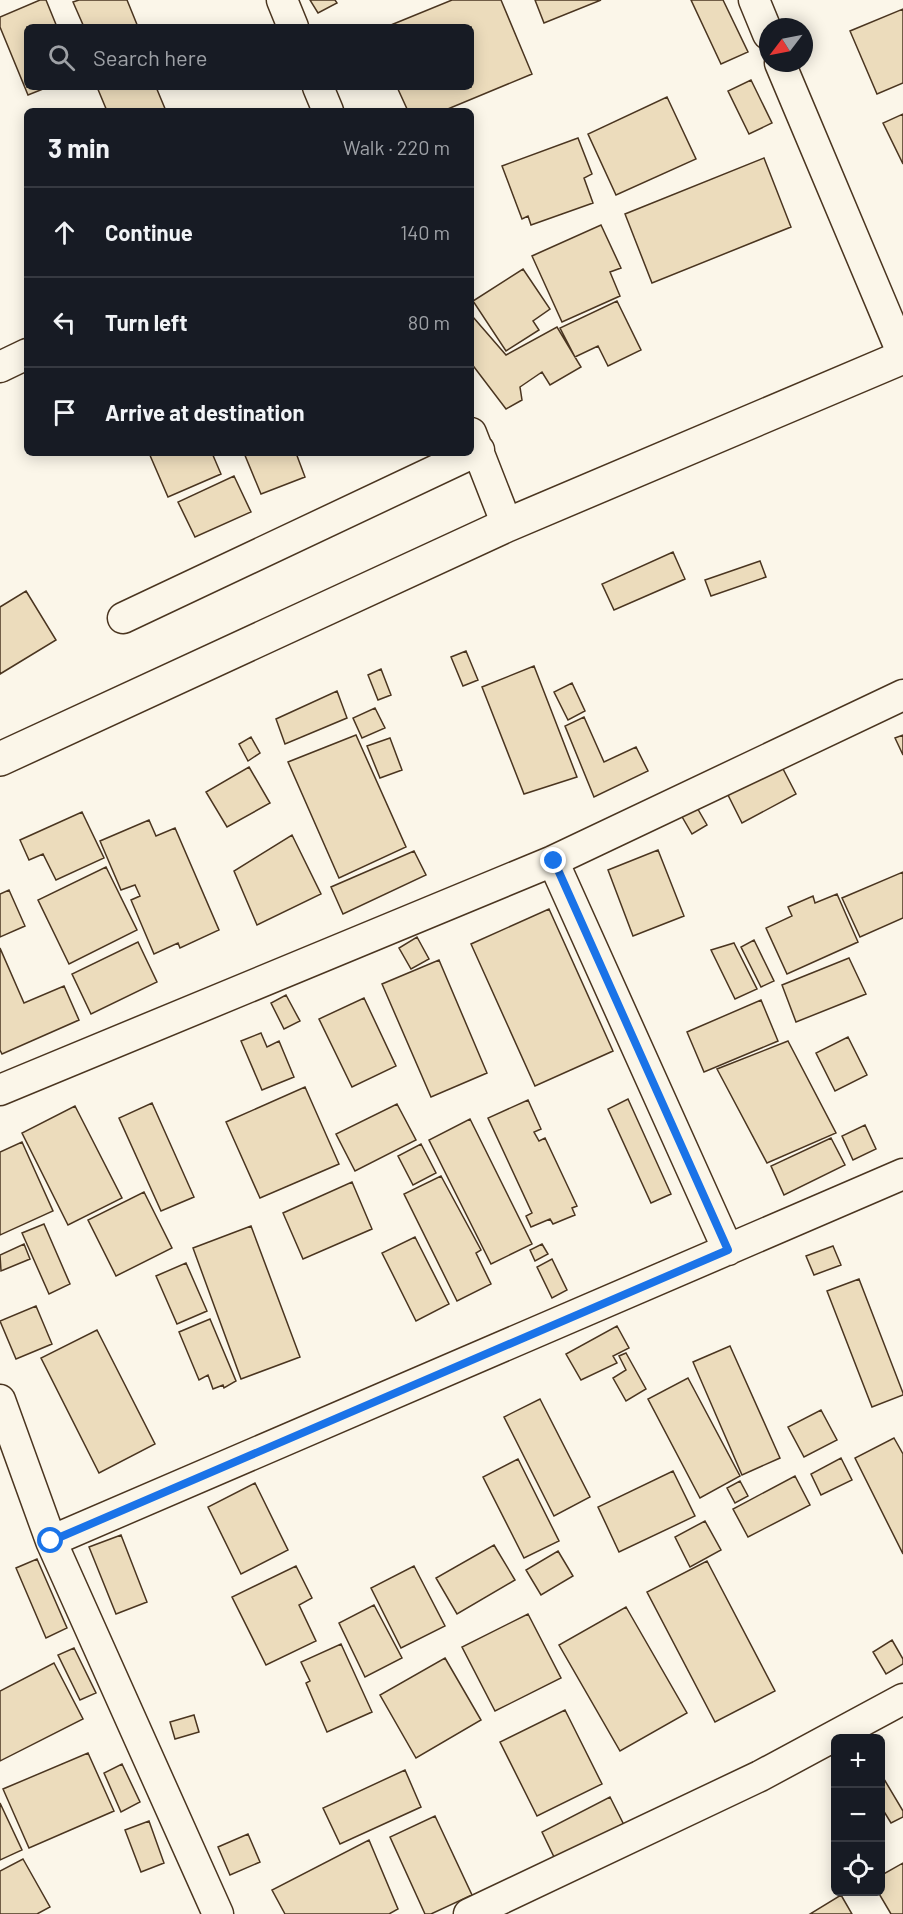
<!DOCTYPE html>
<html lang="en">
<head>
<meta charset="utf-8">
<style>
	:root { --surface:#171b24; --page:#20242c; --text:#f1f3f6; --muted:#9ea1a6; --line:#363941 }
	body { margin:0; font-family:Barlow,sans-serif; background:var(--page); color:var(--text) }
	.controls { position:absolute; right:18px; bottom:18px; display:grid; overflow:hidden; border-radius:9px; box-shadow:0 3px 15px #0003 }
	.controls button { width:54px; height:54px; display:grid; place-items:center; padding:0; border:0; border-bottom:2px solid var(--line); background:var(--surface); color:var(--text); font:30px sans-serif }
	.compass { position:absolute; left:759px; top:18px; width:54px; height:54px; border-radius:50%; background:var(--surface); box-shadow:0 3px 15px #0003; rotate:238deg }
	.stop { position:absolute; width:18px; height:18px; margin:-14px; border:4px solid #1a73e8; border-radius:50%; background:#fff }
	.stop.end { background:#1a73e8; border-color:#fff; box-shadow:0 2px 6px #0008 }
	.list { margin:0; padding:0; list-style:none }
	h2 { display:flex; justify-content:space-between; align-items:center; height:78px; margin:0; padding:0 24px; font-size:26px }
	h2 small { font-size:20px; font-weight:400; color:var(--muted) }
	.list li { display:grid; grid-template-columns:39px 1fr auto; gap:18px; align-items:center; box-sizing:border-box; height:90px; padding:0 24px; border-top:2px solid var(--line) }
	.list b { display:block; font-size:22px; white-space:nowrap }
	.list em { font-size:20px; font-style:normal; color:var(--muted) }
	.icon { flex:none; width:33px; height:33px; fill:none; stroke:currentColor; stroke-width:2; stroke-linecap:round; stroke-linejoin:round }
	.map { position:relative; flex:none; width:903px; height:1914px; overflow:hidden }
	.search { position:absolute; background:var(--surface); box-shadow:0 3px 15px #0003; left:24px; top:24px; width:450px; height:66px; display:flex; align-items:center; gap:15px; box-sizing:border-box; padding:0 21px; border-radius:9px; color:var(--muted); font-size:22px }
	.panel { position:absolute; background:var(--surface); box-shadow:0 3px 15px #0003; left:24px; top:108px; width:450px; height:348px; border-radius:9px }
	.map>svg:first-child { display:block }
</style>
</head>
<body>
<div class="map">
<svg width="903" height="1914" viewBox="0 0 903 1914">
	<rect width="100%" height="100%" fill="#fbf6e9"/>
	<path fill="#ecdcbc" stroke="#4a3520" stroke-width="1.5" d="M40,0H46L57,27H27V87H48L28,95L0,27V17Z
		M79,0H127L138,27H84L73,2Z
		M310,0H335L337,3L318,13Z
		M452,0H501L532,74L443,111H408L397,87H471V27H386Z
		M535,0H601L544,23Z
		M691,0H723L748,52L721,64Z
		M903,9V83L877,94L850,31Z
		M751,80L772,123L749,134L728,91Z
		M97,87H156L166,111H107Z
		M667,97L696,159L616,195L588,134Z
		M903,114V164L883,123Z
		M578,138L592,174L584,178L593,203L531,225L528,216L522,219L502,166Z
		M764,158L791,227L652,283L625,214Z
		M601,225L621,268L610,272L620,296L562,322L532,256Z
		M523,269L550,309L533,321L539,330L506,351L473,301Z
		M617,301L641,350L608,366L598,346L575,357L560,328Z
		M473,317L506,355L557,327L581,367L550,385L542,372L520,387L522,400L506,409L471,363V318Z
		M149,453H212L221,474L168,497Z
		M244,453H296L305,477L261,494Z
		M234,476L251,512L195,537L178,502Z
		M673,552L685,579L614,610L602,584Z
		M760,561L766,577L711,596L705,580Z
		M26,591L56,640L0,674V607Z
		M466,651L478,680L463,686L451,657Z
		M534,666L577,777L524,794L482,687Z
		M381,669L391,695L378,700L368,675Z
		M572,683L585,711L568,720L554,692Z
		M337,691L347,718L285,744L276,719Z
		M375,708L385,728L362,738L353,718Z
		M584,717L604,762L636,747L648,771L594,797L565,726Z
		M356,735L406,847L339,878L288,762Z
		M903,735V755L895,738Z
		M251,737L260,753L248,761L239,744Z
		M390,738L402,770L380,778L367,746Z
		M781,765L796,794L742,823L727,793Z
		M249,767L270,803L227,827L206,792Z
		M692,799L707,825L692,834L677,808Z
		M82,812L104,858L56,880L43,854L29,860L20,840Z
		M149,820L156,836L175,828L219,930L180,948L178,943L154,954L131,900L140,896L135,885L121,890L100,841Z
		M292,835L321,894L257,925L234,871Z
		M658,850L684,916L633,936L608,870Z
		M414,851L426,875L343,914L331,887Z
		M106,867L137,930L69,964L38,900Z
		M903,872V918L860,937L842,898Z
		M9,890L25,926L0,937V894Z
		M837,894L858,942L787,974L766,928L792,916L788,907L813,896L815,903Z
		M549,909L613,1051L535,1086L471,944Z
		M417,937L429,959L411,969L399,948Z
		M754,940L774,981L761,987L741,947Z
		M138,942L157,982L91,1014L72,974Z
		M734,943L757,989L735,999L711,950Z
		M0,948L24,1003L64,986L79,1020L2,1054L0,1050Z
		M849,958L866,994L796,1022L782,985Z
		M439,960L487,1073L431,1097L382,984Z
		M286,995L300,1021L284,1029L271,1003Z
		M364,998L396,1066L352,1087L319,1019Z
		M761,1000L778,1041L704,1072L687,1032Z
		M261,1033L267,1047L279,1041L294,1077L262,1090L241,1041Z
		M848,1037L867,1075L835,1091L816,1053Z
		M788,1041L836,1133L767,1163L717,1069Z
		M305,1087L339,1164L260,1198L226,1122Z
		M628,1099L671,1194L651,1203L608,1109Z
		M528,1100L541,1129L534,1132L539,1141L545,1138L577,1206L572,1208L575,1215L570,1217L553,1224L550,1219L531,1227L526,1216L532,1213L488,1118Z
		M152,1103L194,1197L161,1211L119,1118Z
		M397,1104L416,1140L355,1171L336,1134Z
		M75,1106L122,1198L68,1225L22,1133Z
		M470,1119L532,1244L491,1264L429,1140Z
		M865,1125L876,1149L853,1160L842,1136Z
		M831,1138L845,1165L784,1195L771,1166Z
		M22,1142L53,1211L0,1235V1152Z
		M421,1144L436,1173L413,1185L398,1156Z
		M441,1176L481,1250L476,1253L491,1284L457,1301L404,1194Z
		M352,1182L372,1229L303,1259L283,1213Z
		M144,1192L172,1248L116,1276L88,1220Z
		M44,1224L70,1284L49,1294L22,1233Z
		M251,1226L300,1357L241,1379L193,1248Z
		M415,1237L449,1304L416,1321L382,1253Z
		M24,1244L30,1259L1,1271L0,1255Z
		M542,1244L548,1254L535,1261L530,1250Z
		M833,1246L841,1265L814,1275L806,1256Z
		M552,1259L567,1290L552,1298L537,1267Z
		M186,1263L207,1311L177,1324L156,1276Z
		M859,1279L903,1393V1395L872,1407L827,1291Z
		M36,1306L52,1344L16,1359L0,1321Z
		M210,1319L236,1381L224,1388L223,1385L213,1389L208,1375L199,1380L179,1332Z
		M617,1326L629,1348L613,1356L617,1363L581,1380L566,1354Z
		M97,1330L155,1444L99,1473L41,1358Z
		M730,1346L780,1458L742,1475L693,1362Z
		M626,1353L646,1389L626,1401L613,1378L626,1370L619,1356Z
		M688,1378L740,1476L700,1498L648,1399Z
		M540,1399L590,1497L554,1516L504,1417Z
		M821,1410L837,1440L804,1457L788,1427Z
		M894,1438L903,1454V1554L855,1458Z
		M841,1458L852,1480L821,1495L811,1474Z
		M518,1459L559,1541L524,1558L483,1477Z
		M673,1471L695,1516L619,1552L598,1507Z
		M795,1476L810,1505L748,1537L733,1509Z
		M740,1481L748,1496L735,1503L727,1488Z
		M255,1483L288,1550L241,1574L208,1507Z
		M705,1521L721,1550L690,1567L675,1537Z
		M121,1535L147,1602L116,1614L89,1547Z
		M494,1545L515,1580L457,1614L436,1578Z
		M558,1551L573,1576L541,1595L526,1570Z
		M37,1559L67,1628L46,1638L16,1568Z
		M707,1561L775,1691L715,1722L647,1592Z
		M296,1566L312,1598L299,1605L316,1641L266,1665L232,1597Z
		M414,1566L445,1626L401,1648L371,1588Z
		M374,1605L402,1658L365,1677L339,1623Z
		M626,1607L687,1713L620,1751L559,1645Z
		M528,1614L561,1678L495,1711L462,1647Z
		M892,1640L903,1659V1664L886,1674L873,1652Z
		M341,1644L372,1712L327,1732L306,1683L310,1681L301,1662Z
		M74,1648L96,1693L80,1700L58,1655Z
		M445,1658L481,1720L416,1758L380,1695Z
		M54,1663L83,1719L0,1761V1691Z
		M565,1710L602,1784L537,1816L500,1742Z
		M194,1715L199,1732L175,1739L170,1722Z
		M88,1753L114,1811L29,1848L3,1789Z
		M122,1764L140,1802L121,1812L104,1773Z
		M405,1770L421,1807L340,1844L323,1808Z
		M881,1774L903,1811V1817L891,1823L880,1805Z
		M610,1797L624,1825L555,1859L542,1832Z
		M0,1803L22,1850L0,1860Z
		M435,1816L472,1895L431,1914H425L390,1837Z
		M149,1821L164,1863L141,1872L125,1830Z
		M248,1834L260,1862L230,1875L218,1847Z
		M369,1840L398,1909L389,1914H285L272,1890Z
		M23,1859L50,1907L37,1914H0V1871Z
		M903,1863V1914H891L878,1892H880V1876Z
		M841,1895L852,1914H810Z"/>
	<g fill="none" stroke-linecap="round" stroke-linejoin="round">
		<g stroke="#4a3520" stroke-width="33">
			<path id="minor" d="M282,0L293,27
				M754,0L768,34
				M780,63L903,355
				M318,87L328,111
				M0,367L27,354
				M471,433L507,525
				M123,618L479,450
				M553,861L728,1250
				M0,1090L553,861L903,695
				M0,1400L51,1541L218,1914
				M51,1541L903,1174
				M469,1914L760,1776L903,1699"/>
		</g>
		<g stroke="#4a3520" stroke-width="36">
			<path id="tertiary" d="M0,759L507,525L903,357"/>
		</g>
		<use href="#minor" stroke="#fbf6e9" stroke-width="30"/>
		<use href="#tertiary" stroke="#fbf6e9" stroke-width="33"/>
	</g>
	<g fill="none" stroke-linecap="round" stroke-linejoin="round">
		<path stroke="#1a73e8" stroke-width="8" d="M51,1541L728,1250L554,861"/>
	</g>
</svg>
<div class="controls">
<button>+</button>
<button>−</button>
<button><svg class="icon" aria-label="locate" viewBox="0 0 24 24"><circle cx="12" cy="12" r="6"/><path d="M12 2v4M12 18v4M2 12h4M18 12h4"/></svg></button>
</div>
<svg class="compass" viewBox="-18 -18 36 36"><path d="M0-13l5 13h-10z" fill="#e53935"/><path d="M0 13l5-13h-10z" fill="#9ea1a6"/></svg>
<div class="stop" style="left:51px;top:1541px"></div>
<div class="stop end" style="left:554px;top:861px"></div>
<div class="search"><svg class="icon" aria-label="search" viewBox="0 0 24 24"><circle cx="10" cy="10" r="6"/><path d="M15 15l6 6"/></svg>Search here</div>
<section class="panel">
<h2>3 min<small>Walk · 220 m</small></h2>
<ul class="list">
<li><svg class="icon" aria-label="ahead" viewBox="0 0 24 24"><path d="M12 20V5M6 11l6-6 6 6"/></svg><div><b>Continue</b></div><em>140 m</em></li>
<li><svg class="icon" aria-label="left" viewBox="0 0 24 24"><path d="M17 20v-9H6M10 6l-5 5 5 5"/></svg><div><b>Turn left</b></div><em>80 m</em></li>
<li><svg class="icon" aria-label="arrive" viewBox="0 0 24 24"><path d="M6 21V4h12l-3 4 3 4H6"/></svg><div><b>Arrive at destination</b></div></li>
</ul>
</section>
</div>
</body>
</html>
